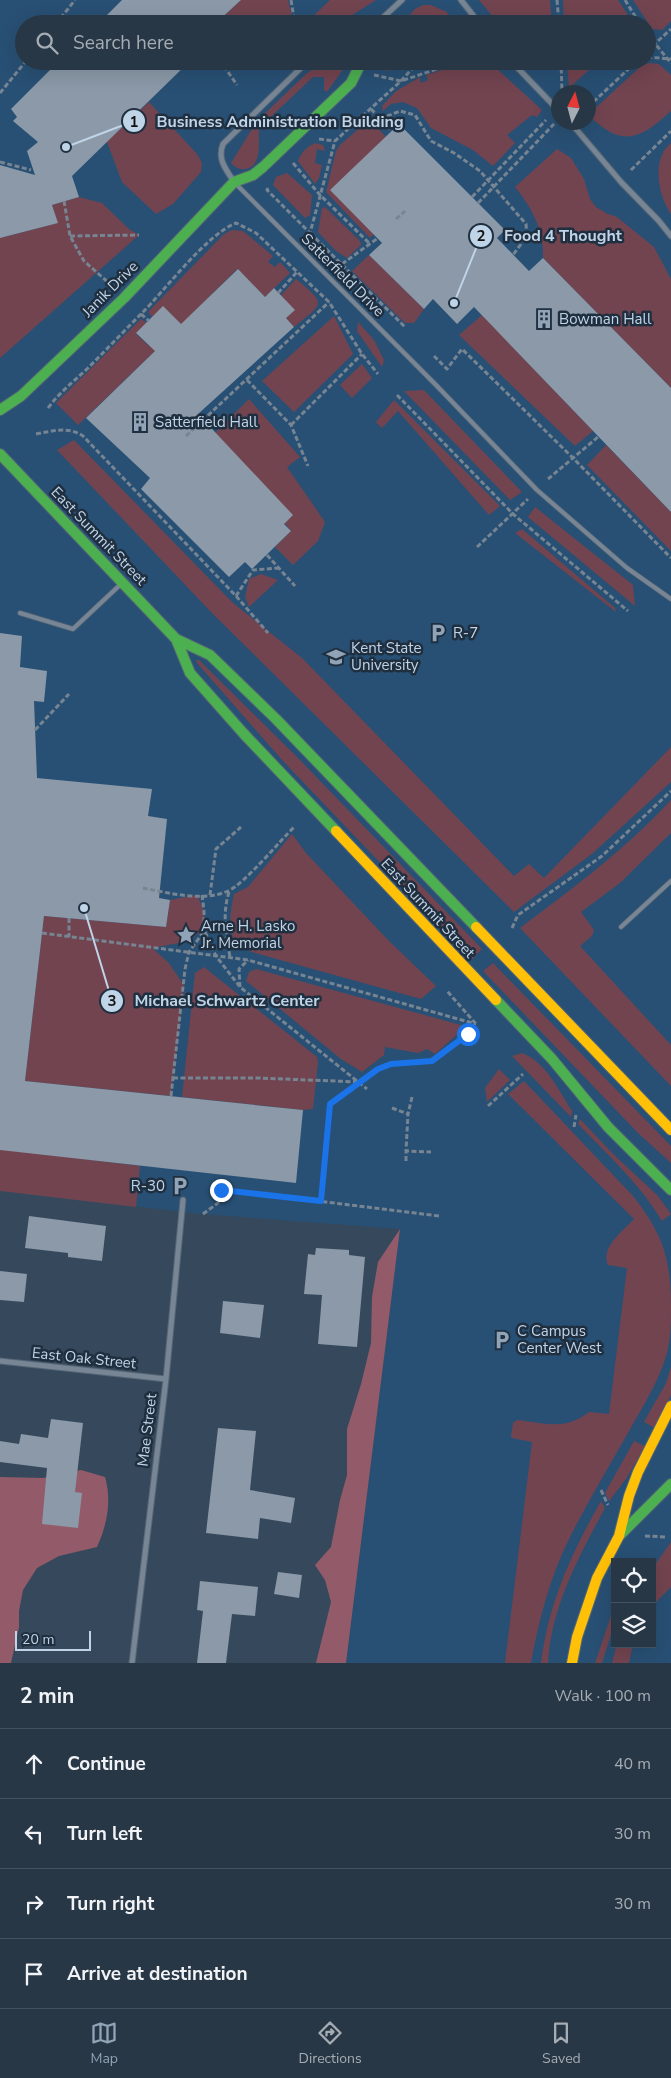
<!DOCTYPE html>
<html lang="en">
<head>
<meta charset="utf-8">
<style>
	:root { --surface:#283745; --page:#344250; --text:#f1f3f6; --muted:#a5acb3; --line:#44515e; --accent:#90a3b7 }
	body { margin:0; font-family:"Nunito Sans",sans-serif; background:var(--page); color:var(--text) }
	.controls { position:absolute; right:15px; bottom:15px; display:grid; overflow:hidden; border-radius:0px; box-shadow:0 5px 20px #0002 }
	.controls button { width:45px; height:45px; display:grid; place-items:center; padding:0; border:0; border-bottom:1px solid var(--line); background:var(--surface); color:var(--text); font:25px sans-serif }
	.compass { position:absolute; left:551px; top:85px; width:45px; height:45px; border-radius:50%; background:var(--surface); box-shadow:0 5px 20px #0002; rotate:6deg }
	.scale { position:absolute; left:15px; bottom:12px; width:76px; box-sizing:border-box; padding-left:5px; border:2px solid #c0d4e8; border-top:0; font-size:14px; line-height:18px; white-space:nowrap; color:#c0d4e8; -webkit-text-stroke:4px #1f2f3f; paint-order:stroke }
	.stop { position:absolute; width:15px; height:15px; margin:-11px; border:4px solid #1a73e8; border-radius:50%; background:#fff }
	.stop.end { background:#1a73e8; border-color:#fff; box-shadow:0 1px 5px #0008 }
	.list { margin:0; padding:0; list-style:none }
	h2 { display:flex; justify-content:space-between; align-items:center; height:65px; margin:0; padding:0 20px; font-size:21px }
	h2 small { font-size:16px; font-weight:400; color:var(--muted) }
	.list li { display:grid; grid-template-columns:32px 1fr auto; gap:15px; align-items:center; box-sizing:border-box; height:70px; padding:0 20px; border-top:1px solid var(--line) }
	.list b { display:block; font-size:19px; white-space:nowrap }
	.list em { font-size:16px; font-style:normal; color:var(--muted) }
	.icon { flex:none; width:28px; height:28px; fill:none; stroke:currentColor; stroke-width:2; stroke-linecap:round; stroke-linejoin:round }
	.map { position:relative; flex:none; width:671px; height:1663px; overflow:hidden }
	.search { position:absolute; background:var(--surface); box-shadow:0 5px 20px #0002; left:15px; right:15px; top:15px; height:55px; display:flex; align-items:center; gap:12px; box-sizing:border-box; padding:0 18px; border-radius:28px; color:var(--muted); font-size:19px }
	.sheet { height:345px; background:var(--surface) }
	nav { display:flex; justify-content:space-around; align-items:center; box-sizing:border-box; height:70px; border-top:1px solid var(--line); background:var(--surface); font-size:14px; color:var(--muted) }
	nav a { display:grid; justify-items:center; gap:2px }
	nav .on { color:var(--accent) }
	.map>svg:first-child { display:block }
</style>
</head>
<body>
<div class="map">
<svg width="671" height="1663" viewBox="0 0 671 1663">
	<rect width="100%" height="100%" fill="#36495c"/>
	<path fill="#285074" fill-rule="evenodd" d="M0,0H671V1663H346L400,1229L203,1214L0,1191ZM24,24H647V61H24ZM558,92H588V122H558ZM615,1562H652V1644H615Z"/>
	<path fill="#724450" d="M241,0H288L294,24H215Z
		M330,0H376L338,24H305Z
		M479,0H550L552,24H499Z
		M563,0H618L634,24H564Z
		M633,0H671V21L662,30L652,29Z
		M423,5H431L447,12L449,18L448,24H402L415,9Z
		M325,61H349L327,92L324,90V77H313L259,128C258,141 263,167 245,169C239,170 235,167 231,163L257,121L306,74Z
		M377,61H412C402,71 386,73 374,67Z
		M567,61H599L569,88Z
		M650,63L659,64L671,75V111C654,126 636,144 612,133C604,129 596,122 589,116V114L642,65Z
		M451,67H495L542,110L537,117L532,115L507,135L515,143L493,166L473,150L431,128L417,108L403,102L391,104L383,111L382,106L396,91L420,77L421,83L428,80L426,75Z
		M149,102L197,154L202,163L201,172L173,204L156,214L122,182L107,142L102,136L115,134Z
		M366,122L373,123L386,137L374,234L370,238L326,192L336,151L339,146Z
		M315,143L323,145L325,151L317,149L315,163L322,165L319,178L315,184L298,161C301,152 307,147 315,143Z
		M671,143V214C658,196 651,159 671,143Z
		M557,149L571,158L584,179L590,199L596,207L608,214L617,217L654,247L671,279V388L543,258C544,230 532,208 515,187Z
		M287,173L312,195L310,215L305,218L273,185L276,177Z
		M79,197L102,203L129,229L139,235L0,358V233L5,237L57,223L52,205Z
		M325,207L360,241L361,245L347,258L336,251L318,232L322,208Z
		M232,230L243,231L273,256L268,262L275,267L280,262L290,273L265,297L237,269L175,331L152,317L148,312L224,234Z
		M369,255L424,309L414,323H405L352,271Z
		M296,279C327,305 324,302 294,327L286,318L281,295Z
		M482,315L593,431L575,446L459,335Z
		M334,316L353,354L294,412L262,381Z
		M141,319L147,323L136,334L149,346L153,342L159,347L78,425L56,403Z
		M358,322L374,340L384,360L382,367L357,331Z
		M362,364L372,378L352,398L340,385Z
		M424,390L522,492L510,500L404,391Z
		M249,399L300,457L287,467L325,522L318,541L293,565L275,547L291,531L215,433Z
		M394,400L500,506L489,515L398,411L382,428L376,422Z
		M74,440L233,603L302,658L514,876L529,864L544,878L671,747V782L593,853L514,912L211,612L57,450Z
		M606,445L671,512V551L587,465Z
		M535,507L633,585L635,606L528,517Z
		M522,529L615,608L616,612L515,533Z
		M261,574L278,580L249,607L245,597L249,579Z
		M196,660H199L299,759L482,949L472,959L283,761L197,663Z
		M671,800V833L620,883L581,912L594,930L592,936L580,946L671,1045V1086L520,928C573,888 626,849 671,800Z
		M292,834L306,853L389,941L436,986L421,999L255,953C250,951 241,948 237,944C226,932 231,908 234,894L248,887Z
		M197,895L204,911V930L184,942L152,948L168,962L184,985L171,1096L25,1081L44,916L166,927L170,900Z
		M493,963L671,1146V1163L639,1134L483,971Z
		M204,967L317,1057L318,1062L313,1109L303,1110L182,1097L195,973Z
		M256,969L461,1025V1031L435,1054L427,1049L418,1053L385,1047L384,1055L362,1072L341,1059L246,981L249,972Z
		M522,1053C546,1062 559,1091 572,1111L571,1117L512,1056Z
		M499,1069L510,1080L487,1102L485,1088Z
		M524,1081L633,1196C663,1234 671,1259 671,1307C671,1324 671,1340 666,1356C659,1380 645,1403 633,1424C612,1462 589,1499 570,1537C550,1577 539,1619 531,1663H505L532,1442L512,1438L511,1436L513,1423L517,1420C545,1423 565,1431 589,1412L609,1414L627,1268L608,1265C600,1247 624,1230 634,1219L508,1094Z
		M580,1119L614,1155L657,1195L671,1214L662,1221C640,1184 608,1155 578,1124Z
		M0,1149L140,1166L136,1207L0,1191Z
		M671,1367V1395L655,1428L644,1422L666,1383Z
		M634,1441L645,1446L626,1479L609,1501L605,1493Z
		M601,1501L605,1508C579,1556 551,1607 548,1663H541C549,1601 571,1555 601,1501Z
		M671,1542V1587L652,1606V1569Z
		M615,1604V1622L602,1663H595Z
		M617,1644H633L629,1663H612Z"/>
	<path fill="#935b69" d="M400,1229L346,1663H316L331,1602L325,1580L315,1565L331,1547L340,1500L347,1475V1429L361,1384L371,1343L372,1297L378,1262Z
		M81,1470L105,1477C112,1501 107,1525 97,1547L59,1556L37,1568L23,1590L19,1611V1627L11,1663H0V1477L43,1478Z"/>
	<path fill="#8b99a8" d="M122,0H241L215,24H98Z
		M59,61H190L72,176L79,197L52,205L58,223L0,238V165L35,175L27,151L38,142L13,121L17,117L11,109Z
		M399,124L505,230L497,238L529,271L543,258L671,388V512L474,307L457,324L433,299L424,309L369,255L382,243L330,190Z
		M238,269L265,297L274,288L295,310L286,318L294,327L198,414L293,515L284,524L291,531L252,569L245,562L229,577L141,489L150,478L86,418L155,351L136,333L163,306L181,324Z
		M0,633L22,636L20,667L47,671L44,702L34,701L37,778L152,789L148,816L167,819L159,898L170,900L166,927L44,916L25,1081L303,1110L296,1183L0,1150Z
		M29,1216L106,1226L102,1261L68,1257V1253L25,1248Z
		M316,1248L349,1250V1255L365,1257L357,1347L318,1344L322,1295L304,1294L308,1254L315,1255Z
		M0,1271L27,1274L24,1302L0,1300Z
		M223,1301L264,1305L260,1338L220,1333Z
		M51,1419L83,1423L75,1492L82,1493L78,1528L42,1524L47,1468L0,1462V1441L19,1444L21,1434L48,1438Z
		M218,1428L256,1431L250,1490L295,1498L291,1523L260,1518L258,1539L206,1533Z
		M278,1572L302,1575L299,1598L274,1594Z
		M200,1581L258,1587L255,1616L232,1614L226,1663H197L203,1611L197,1610Z"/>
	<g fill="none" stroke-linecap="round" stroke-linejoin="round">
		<g stroke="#546575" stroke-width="5.5">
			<path id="lane" d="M236,184L435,384L537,490L627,568L671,599
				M20,613L73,629L122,583
				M621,927L671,881"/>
		</g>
		<g stroke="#546575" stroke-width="7">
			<path id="street" d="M461,0L480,24
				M376,24L402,0
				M511,61L558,110
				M570,122L621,182L659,221L671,236
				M234,182C226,169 217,160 223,144L308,61
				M0,1361L166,1379
				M132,1663L166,1379L183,1200"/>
		</g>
		<g stroke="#546575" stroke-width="12">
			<path id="fast" d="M0,410L21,396L124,298L234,182L253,175L263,167L351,83L362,61
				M0,454L176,639L190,673L244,734L336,831
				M176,639L210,655L276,719L476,927
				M496,1000L552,1059L608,1127L671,1190
				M620,1535L671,1484"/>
		</g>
		<g stroke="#546575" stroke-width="12">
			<path id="slow" d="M336,831L496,1000
				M476,927L671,1130
				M572,1663L577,1637L597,1578L619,1536L629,1496L638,1472L671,1406"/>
		</g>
		<path stroke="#778492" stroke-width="3" stroke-dasharray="5 2.5" stroke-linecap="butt" d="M291,0L295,24
			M557,0L559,24
			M625,0L640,24
			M56,24L75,0
			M647,34L671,63
			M647,51L671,29
			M647,57L671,59
			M218,61L226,69L237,85
			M561,61L562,92
			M374,75L401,81L461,61
			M0,93L26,61
			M588,107L637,61
			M371,109L392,131
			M380,119L400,111L415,115L431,141L454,153L480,171L526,224L527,236L513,255
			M319,139L335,141
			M0,162L31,170
			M293,163L320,195L370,244
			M631,170L671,131
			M268,188L267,190L310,233L335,141L401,81L419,61
			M472,197L546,120
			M64,201L70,236L84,261L111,285
			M478,203L554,124
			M396,219L405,211
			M310,233L406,328
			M70,236L139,235
			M342,264L378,238
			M278,293L297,272
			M141,314L149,321
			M434,356L447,369L462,349L573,458L671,558
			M247,380L291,425L308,466
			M397,395L513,514L628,611
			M48,408C60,392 73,382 88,368C106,350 124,331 142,313C166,289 206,235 236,223L256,233L329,302L362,354L378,374
			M291,425L362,354
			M36,434C53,431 68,426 83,436L236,596L268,633
			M186,436L329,302
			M548,479L598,437
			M477,547L528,499
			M267,555L295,586
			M236,596L253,570L279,568
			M35,730L69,694
			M143,888C169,893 203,902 228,891C244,884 280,841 295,826
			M229,892C222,914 226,935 230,957
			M202,895L204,911V930L216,956L240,987L367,1089
			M210,895L216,849L241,827
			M69,918V937
			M512,928L518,915L602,856L671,791
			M42,933L248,960L476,1024
			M240,987L239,969L248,960
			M173,1078H258L359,1082
			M171,1096L185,969L189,952L204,931
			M412,1097L408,1114L406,1151L431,1152
			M488,1106L523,1074
			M392,1108L408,1114
			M574,1127L576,1115
			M406,1161V1151
			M321,1201L330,1104L378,1069L391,1064L432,1061L468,1034L476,1024L447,991
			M203,1214L218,1203L221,1189L439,1216
			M601,1490L608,1505
			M645,1536L666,1537"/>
		<use href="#lane" stroke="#778594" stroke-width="4"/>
		<use href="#street" stroke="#778594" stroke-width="5"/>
		<use href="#fast" stroke="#4caf50" stroke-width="10"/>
		<use href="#slow" stroke="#ffc107" stroke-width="10"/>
	</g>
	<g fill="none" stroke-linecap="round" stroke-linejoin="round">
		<path stroke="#1a73e8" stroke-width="6" d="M221,1190L321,1201L330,1104L378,1069L391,1064L432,1061L468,1034"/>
	</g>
	<defs>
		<g id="building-bare" transform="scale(1.5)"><path d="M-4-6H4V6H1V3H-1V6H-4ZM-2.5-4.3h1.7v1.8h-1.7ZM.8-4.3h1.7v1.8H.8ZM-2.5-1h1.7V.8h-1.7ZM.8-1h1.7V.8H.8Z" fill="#90a3b7" stroke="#1f2f3f" stroke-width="2.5" paint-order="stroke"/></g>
		<g id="parking-bare" transform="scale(1.5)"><path d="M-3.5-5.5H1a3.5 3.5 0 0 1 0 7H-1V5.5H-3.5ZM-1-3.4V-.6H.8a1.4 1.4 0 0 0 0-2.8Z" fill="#90a3b7" stroke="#1f2f3f" stroke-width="2.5" paint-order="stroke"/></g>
		<g id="university-bare" transform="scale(1.5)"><path d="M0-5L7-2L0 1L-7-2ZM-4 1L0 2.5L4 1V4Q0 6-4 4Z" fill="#90a3b7" stroke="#1f2f3f" stroke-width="2.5" paint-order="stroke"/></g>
		<g id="sight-bare" transform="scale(1.5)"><path d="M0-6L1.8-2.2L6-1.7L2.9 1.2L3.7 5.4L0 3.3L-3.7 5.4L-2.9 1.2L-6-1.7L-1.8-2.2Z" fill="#90a3b7" stroke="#1f2f3f" stroke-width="2.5" paint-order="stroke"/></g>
	</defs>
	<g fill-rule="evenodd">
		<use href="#building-bare" x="544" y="319"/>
		<use href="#building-bare" x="140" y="422"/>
		<use href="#parking-bare" x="438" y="633"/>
		<use href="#university-bare" x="336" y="657"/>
		<use href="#sight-bare" x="186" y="935"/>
		<use href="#parking-bare" x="180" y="1186"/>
		<use href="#parking-bare" x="502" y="1340"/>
	</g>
	<g text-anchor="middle" stroke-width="5" stroke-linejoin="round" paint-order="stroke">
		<g font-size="15" fill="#c0d4e8" stroke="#1f2f3f">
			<text transform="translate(343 275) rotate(45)" y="5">Satterfield Drive</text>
			<text transform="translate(110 289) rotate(-45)" y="5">Janik Drive</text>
			<text transform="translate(99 536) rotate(46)" y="5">East Summit Street</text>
			<text transform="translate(428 908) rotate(47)" y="5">East Summit Street</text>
			<text transform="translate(84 1358) rotate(6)" y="5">East Oak Street</text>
			<text transform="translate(147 1430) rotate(-83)" y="5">Mae Street</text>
		</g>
		<g font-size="15" fill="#c0d4e8" stroke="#1f2f3f" text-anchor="start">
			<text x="559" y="324">Bowman Hall</text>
			<text x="155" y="427">Satterfield Hall</text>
			<text x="453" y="638">R-7</text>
			<text x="351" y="653">Kent State<tspan x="351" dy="17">University</tspan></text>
			<text x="201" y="931">Arne H. Lasko<tspan x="201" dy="17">Jr. Memorial</tspan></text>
			<text x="165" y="1191" text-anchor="end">R-30</text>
			<text x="517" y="1336">C Campus<tspan x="517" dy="17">Center West</tspan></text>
		</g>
	</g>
	<path fill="none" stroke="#c0d4e8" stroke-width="2" d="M66 147L134 121M454 303L481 236M84 908L112 1001"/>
	<g fill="#c0d4e8" stroke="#1f2f3f" stroke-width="2">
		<circle cx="66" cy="147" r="5"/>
		<circle cx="454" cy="303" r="5"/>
		<circle cx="84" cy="908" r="5"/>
		<circle cx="134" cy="121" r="12"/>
		<circle cx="481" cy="236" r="12"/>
		<circle cx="112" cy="1001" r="12"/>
	</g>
	<g font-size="15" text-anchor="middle" font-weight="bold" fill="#111">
		<text x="134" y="127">1</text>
		<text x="481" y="241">2</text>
		<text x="112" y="1006">3</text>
	</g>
	<g font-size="16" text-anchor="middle" font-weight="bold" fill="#c0d4e8" stroke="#1f2f3f" stroke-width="5" stroke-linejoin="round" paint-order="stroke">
		<text x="280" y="127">Business Administration Building</text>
		<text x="563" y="241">Food 4 Thought</text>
		<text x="227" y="1006">Michael Schwartz Center</text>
	</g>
</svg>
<div class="controls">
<button><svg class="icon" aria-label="locate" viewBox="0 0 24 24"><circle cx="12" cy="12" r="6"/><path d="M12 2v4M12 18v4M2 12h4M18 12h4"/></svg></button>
<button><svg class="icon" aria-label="layers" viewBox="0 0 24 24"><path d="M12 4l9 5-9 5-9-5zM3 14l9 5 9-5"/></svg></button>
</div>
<svg class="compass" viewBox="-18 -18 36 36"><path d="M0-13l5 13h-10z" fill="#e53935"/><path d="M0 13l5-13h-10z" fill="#a5acb3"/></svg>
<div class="scale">20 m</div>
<div class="stop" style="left:468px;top:1034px"></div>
<div class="stop end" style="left:221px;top:1190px"></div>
<div class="search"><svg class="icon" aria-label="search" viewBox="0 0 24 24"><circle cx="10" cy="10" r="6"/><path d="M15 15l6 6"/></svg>Search here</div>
</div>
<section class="sheet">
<h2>2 min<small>Walk · 100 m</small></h2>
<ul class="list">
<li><svg class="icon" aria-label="ahead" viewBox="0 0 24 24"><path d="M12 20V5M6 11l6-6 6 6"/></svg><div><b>Continue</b></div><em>40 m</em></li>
<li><svg class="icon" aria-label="left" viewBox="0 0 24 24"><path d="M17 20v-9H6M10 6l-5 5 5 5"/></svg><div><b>Turn left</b></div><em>30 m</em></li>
<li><svg class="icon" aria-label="right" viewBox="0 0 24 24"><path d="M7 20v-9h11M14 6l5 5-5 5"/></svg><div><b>Turn right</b></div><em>30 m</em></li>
<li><svg class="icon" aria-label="arrive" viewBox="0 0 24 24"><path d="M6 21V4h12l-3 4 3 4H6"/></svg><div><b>Arrive at destination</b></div></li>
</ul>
</section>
<nav>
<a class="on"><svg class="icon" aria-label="map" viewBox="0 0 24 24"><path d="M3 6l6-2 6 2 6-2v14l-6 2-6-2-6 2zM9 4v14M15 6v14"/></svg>Map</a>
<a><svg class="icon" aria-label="directions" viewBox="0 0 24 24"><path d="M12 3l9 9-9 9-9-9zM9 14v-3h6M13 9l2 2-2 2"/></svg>Directions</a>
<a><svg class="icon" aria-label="saved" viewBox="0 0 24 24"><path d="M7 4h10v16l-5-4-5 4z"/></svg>Saved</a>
</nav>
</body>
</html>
